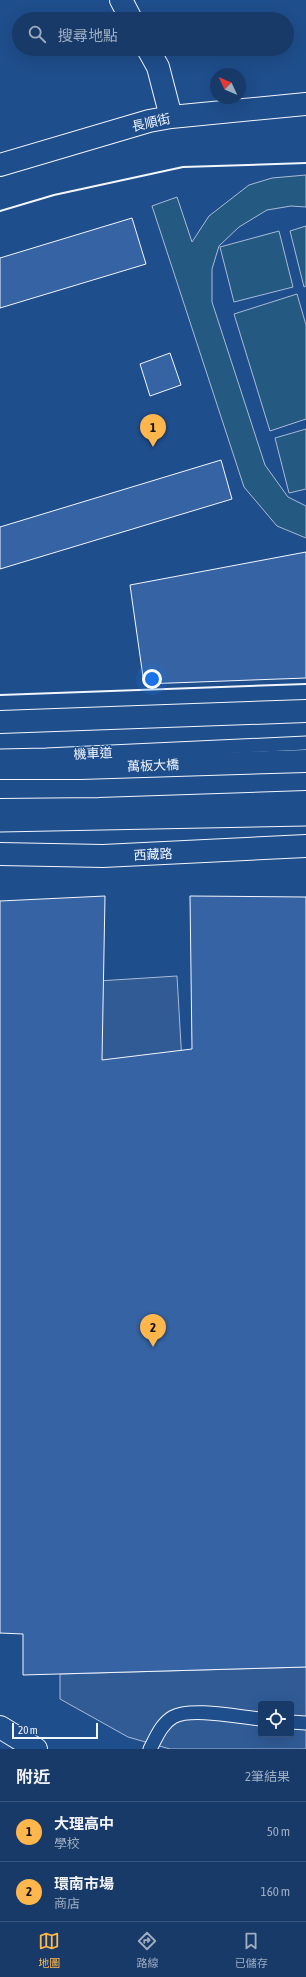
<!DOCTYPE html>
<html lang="zh-TW">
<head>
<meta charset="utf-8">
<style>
	:root { --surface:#173a69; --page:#244571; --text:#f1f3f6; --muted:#9eadc0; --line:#36547d; --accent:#ffb74d }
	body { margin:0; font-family:"Asap Condensed","Noto Sans TC",sans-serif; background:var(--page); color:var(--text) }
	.controls { position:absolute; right:12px; bottom:12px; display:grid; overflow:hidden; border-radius:4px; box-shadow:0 4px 16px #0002 }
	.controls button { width:36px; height:36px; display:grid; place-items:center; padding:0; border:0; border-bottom:1px solid var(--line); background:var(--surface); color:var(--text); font:20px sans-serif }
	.compass { position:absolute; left:210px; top:68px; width:36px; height:36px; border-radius:50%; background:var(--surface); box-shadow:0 4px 16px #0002; rotate:314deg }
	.scale { position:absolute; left:12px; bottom:10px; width:86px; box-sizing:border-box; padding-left:4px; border:2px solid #f2f6ff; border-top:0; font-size:11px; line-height:14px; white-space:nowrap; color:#f2f6ff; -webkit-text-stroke:3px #1f4e8c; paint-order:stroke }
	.you { position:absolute; left:152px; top:679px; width:14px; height:14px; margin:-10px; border:3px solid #fff; border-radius:50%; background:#1a73e8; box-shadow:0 0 0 6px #1a73e833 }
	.badge { display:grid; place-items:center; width:26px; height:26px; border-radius:50%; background:var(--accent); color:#111; font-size:13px; font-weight:700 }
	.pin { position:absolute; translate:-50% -33px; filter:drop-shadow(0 1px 2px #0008) }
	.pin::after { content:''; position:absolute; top:21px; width:14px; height:12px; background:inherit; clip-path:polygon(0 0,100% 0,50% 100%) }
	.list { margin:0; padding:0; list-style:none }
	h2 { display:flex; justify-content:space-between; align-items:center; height:52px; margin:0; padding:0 16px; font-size:17px }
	h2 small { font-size:13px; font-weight:400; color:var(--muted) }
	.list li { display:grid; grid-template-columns:26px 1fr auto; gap:12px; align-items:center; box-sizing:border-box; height:60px; padding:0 16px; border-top:1px solid var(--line) }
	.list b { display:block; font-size:15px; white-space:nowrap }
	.list p { margin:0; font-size:13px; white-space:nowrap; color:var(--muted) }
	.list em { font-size:13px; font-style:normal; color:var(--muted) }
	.icon { flex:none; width:22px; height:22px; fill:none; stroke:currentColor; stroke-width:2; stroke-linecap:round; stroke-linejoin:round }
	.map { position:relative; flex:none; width:306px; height:1749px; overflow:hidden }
	.search { position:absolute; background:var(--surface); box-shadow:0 4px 16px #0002; left:12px; right:12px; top:12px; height:44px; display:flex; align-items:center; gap:10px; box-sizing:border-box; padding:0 14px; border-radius:22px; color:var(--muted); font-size:15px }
	.sheet { height:172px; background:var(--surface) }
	nav { display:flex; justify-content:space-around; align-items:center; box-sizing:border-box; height:56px; border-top:1px solid var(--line); background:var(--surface); font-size:11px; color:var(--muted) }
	nav a { display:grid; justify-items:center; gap:2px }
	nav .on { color:var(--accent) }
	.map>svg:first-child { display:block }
</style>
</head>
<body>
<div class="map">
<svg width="306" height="1749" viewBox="0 0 306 1749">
	<rect width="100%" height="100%" fill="#1f4e8c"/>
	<path fill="#245a82" stroke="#a8bbd7" d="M306,175V207L291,206L267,210L239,227L219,246L212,269V302L265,465L288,497L306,506V538L277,526L244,487L152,206L177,197L192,242L209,216L249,185L272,178Z
		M306,226V286L304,287L290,231Z
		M279,231L293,287L234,302L220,247Z
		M297,294L306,325V419L270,431L234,314Z
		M306,429V489L289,493L275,438Z"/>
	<path fill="#305b95" stroke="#a8bbd7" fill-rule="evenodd" d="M177,976L186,1131L105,1147L98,981Z
		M306,1667V1749H170L128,1737L60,1699V1674ZM261,1704H291V1734H261Z"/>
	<path fill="#3563a3" stroke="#f2f6ff" d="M132,218L146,264L0,308V258Z
		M170,353L181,385L150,396L140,364Z
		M221,460L232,499L0,569V527Z
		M306,552V678L144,684L130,585Z
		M105,896L102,1060L192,1049L190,896L306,897V1667L23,1675V1634L0,1633V901Z"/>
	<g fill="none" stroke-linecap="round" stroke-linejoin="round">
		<g stroke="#f2f6ff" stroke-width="15">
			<path id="service" d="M0,756L46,755L306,743
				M0,825L306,819
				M291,1722L306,1723
				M150,1749C156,1738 161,1724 173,1717C191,1707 239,1717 261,1719"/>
		</g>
		<g stroke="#f2f6ff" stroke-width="24">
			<path id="minor" d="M121,0L131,19
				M148,49L158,67L171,117
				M0,165L149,121L171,117L306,104
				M0,722L306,711
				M0,854L103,856L306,846"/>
		</g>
		<g stroke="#f2f6ff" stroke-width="24">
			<path id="tertiary" d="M0,768H80L306,761
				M0,810L99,809L306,802
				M0,1727L36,1749"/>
		</g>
		<use href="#service" stroke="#1f4e8c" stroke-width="13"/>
		<use href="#minor" stroke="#1f4e8c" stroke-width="22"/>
		<use href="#tertiary" stroke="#1f4e8c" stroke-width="22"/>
		<path stroke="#f2f6ff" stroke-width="2" d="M0,211L54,195L183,167L306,163
			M0,695L306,684"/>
	</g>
	<g text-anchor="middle" stroke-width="3" stroke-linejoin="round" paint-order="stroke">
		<g font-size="13" fill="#f2f6ff" stroke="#1f4e8c">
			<text transform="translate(151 122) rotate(-13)" y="5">長順街</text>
			<text transform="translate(93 753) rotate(-3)" y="5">機車道</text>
			<text transform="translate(153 765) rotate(-2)" y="5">萬板大橋</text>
			<text transform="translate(153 854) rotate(-3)" y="5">西藏路</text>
		</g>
	</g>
</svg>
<div class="controls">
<button><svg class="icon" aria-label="locate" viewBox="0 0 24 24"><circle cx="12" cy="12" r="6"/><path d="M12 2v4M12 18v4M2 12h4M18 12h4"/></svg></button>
</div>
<svg class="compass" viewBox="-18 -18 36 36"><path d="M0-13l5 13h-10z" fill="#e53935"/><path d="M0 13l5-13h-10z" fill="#9eadc0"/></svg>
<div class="scale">20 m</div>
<div class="you"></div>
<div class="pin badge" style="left:153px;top:447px">1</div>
<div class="pin badge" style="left:153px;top:1347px">2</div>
<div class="search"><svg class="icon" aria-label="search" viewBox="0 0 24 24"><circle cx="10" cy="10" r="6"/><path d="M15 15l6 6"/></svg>搜尋地點</div>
</div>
<section class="sheet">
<h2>附近<small>2筆結果</small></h2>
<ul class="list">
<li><span class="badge">1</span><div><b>大理高中</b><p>學校</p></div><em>50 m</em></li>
<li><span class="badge">2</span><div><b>環南市場</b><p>商店</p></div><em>160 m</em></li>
</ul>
</section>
<nav>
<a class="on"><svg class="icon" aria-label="map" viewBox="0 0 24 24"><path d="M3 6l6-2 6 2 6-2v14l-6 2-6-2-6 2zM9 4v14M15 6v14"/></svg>地圖</a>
<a><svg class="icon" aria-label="directions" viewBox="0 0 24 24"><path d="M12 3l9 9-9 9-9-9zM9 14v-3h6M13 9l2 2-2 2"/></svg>路線</a>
<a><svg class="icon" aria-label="saved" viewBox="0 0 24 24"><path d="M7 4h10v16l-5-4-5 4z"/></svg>已儲存</a>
</nav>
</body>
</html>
